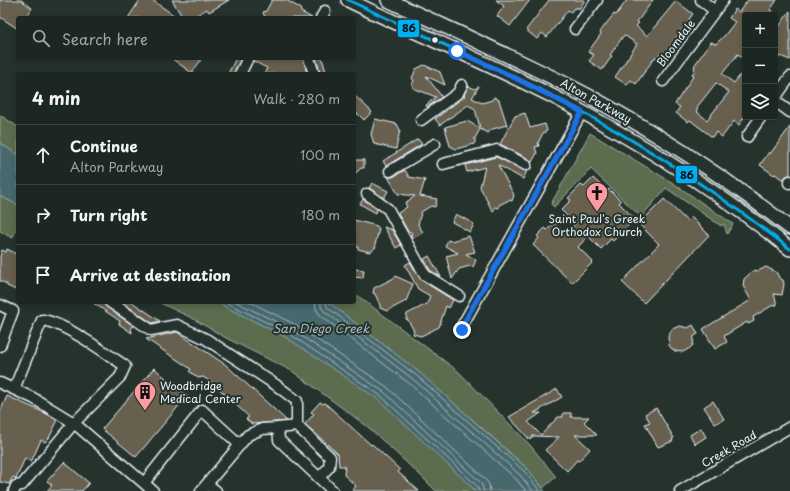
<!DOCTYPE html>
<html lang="en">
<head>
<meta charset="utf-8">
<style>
	:root { --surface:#1c2622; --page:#252e2a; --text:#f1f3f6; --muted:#a0a5a5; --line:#3a4340 }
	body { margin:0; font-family:"Playpen Sans",sans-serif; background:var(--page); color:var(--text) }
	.controls { position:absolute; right:12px; top:12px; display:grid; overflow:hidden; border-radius:4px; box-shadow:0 2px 6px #0003 }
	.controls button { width:36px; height:36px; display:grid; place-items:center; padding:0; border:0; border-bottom:1px solid var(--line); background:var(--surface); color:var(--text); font:20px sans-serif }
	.stop { position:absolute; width:12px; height:12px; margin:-9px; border:3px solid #1a73e8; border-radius:50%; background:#fff }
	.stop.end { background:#1a73e8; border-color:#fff; box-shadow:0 1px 4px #0008 }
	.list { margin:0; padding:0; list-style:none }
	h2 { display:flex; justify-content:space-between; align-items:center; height:52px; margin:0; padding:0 16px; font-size:17px }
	h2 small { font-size:13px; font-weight:400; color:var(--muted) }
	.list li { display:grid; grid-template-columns:26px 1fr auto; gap:12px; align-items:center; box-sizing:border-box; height:60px; padding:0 16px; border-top:1px solid var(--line) }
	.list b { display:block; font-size:15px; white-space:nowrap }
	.list p { margin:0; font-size:13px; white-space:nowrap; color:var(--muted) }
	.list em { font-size:13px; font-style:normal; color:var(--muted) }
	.icon { flex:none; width:22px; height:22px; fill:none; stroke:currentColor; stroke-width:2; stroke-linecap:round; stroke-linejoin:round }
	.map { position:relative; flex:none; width:790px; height:491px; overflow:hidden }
	.search { position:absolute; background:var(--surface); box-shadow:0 2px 6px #0003; left:16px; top:16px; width:340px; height:44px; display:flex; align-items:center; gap:10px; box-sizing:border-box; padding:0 14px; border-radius:4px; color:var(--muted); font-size:15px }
	.panel { position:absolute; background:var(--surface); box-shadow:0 2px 6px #0003; left:16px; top:72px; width:340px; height:232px; border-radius:4px }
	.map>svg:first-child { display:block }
</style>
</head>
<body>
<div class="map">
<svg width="790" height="491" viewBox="0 0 790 491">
	<rect width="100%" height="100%" fill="#26332d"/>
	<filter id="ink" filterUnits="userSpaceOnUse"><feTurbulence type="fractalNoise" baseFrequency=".025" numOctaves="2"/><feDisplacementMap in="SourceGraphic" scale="8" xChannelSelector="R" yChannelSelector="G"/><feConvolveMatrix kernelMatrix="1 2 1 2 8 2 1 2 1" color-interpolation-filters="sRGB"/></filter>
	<g filter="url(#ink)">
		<path fill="#5c6c4f" stroke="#a2aea4" d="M0,115L18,127V155L0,143Z
			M590,133L673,183L733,224L727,234L724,224L721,226L666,188L641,217L591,169L554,207L551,204Z
			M0,196L18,205V228L12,238L0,231Z
			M354,293L459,372L530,445L556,477L543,488L527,468L420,373L328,302H354Z
			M158,302H216L286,337L379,399L476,491H436L420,475L368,427L292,371L226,338L192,318Z"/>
		<path fill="#46686d" stroke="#879fa5" d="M0,143L18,155V205L0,196Z
			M216,302H328L420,373L527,469L545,491H476L378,399L286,337Z"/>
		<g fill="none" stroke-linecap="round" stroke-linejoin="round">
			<path stroke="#a7bac0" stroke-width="1" d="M225,302L288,333L381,396L477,486L479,491
				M236,302L291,329L384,392L481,483L484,491
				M250,302L294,324L387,387L485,479L489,484L490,491
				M315,302L316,309L320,315L410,384L516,479L526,491
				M321,302V307L324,311L414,380L520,475L533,491
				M326,302L327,307L417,376L524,471L540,491"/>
		</g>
		<path fill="#676050" stroke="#e8f1f8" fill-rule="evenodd" d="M0,0H21L32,8L26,18H18V29L0,17Z
			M140,0H152L178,18H128Z
			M172,0H229L209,12L207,9L192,18H183Z
			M272,0H286L300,8L301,12L312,18H265L263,12L266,11Z
			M496,0H530L510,26L497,16L504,6Z
			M549,0H585L579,9L577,7L576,9L574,8L571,12L568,10L547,37L542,33L537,39L526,30Z
			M627,0H653L637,22L639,23L636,26L647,36L676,1L693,14L689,19L694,24L688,32L683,29L670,46L672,48L666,57L661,53L657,58L655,57L636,84L631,80L627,85L615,77L637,44L624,35L610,55L612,56L602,70L589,61L594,55L588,52L601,34L600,32L606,24L614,14L616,15Z
			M748,0H777L770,10L777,15H745V60L738,54L722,74L734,83L745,69V116L739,125L734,121L722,137L716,132L712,137L690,120L688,122L676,113L680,107L675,104L694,75L692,74L695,70L694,69L695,67L694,66L711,42L716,44L725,35L735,22L729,18L735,9L739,12ZM716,83L729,92L707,120L696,111L698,108L697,107Z
			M790,11V60L780,56L775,63V32Z
			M171,58H202L192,73Z
			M236,58H241L234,74H228Z
			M253,58H303L307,73L264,74L267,68L253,61Z
			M316,58H322L326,72L320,73Z
			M424,65L440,72L445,85L426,76L442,97L427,107L426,105L436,97L413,88L412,84L414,81L412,78L416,69Z
			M468,86L475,89L479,86L472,98L482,103L492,100L494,97L499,100L507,125L489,130L488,133L480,129L475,138V142L474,144L456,149L450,146L445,127L467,121L480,128L475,109L468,105L440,125L435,119L465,96L464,95Z
			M354,95L372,112L364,120L358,114L354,113Z
			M525,113L530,128L545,124L547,131L543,133L538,143L539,146L535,147L537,153L532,162L529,159L500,144L515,116Z
			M375,119L397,124L400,130L396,149L374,144L371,134Z
			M790,127V175L786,176L783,180L775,174L774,175L760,165L769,152L770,154Z
			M418,139L422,144L386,166L383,161Z
			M496,157L527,171L523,179L498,165L514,195L512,201L509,200L499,205V208L495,207L493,212L480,187L485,167L467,172L465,165Z
			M354,160H364V168H361L354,175Z
			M405,170L409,177L425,180L420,196L437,199L435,207L431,206L421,212L418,225L423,232L412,239L410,234L411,235L412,233L407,230L398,213L407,207L405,203L415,196L398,194L388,177H393Z
			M593,178L607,191L609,189L621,201L619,203L635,219L613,241L611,239L601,249L588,236L578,247L593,262L572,283L533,245L539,238L537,236L545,228L547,230L554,223L565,234L575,224L561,210L571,200L568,198L581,185L584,187Z
			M372,183L388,191L384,198L369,188Z
			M363,199L377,209L376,213L360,204Z
			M664,199L687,221L691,217L709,235L644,303L622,282L659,244L639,224Z
			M456,214L474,224L470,232L452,222Z
			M354,220L377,226L379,229L375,245L376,247L370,252L358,249V247L354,246Z
			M384,227L392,230L401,245L396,248Z
			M469,236L475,252L466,254L476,260L473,267L470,266L459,269L452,279L446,256L458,253L445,246L448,240L451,241Z
			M7,249L15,253L16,255L18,256V285L16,290L7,286V284L0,281V257L2,250L6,252Z
			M429,256L441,277L430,270L424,259Z
			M410,262L421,280L453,300L449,308L446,306L439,327L421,336L413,334L414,331L408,320L406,319L407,314L427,304L430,296L418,289L405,265Z
			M766,267L776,272L780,279L783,280L784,284L782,295L774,294L777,305H773L753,317L754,321L748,324L747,322L724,336L727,342L715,349L703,329L751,300L743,286L744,279L754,270L758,271Z
			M354,269L364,270L363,278L354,277Z
			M395,276L413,284L406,301L387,311L380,308V305L375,294L373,293L374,288L394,278Z
			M92,302H104L106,307L134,326L131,327L132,333L119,324L120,321Z
			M122,302H132L160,321L152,323Z
			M693,325L698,334L694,336L693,345L690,348L683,352L675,351L671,348L669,345L668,337L672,329L680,326L688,328Z
			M177,332L226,365L287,421L252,424L246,419L249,417L213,383L203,377L198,378L189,371L191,369L146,339Z
			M154,368L187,396L136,457L102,429Z
			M557,389L562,397L534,413H541L528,422L541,435L558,417H563V413H571V417H589L584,422L597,435H575L590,449L579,461L577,460L567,471L545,450L559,437L533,436L530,440L509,417Z
			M7,396L43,412L56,419V424L49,438L45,442L41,440L31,462L25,458L16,479L13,477L9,484L0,482V412Z
			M713,401L724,419L715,424L704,407Z
			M320,402L323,404L325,403L371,445L372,444L400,470L398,472L419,491H352L356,486L344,475L345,466H339L338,454L305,424L314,414L311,412Z
			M656,408L674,438L672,439L673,441L658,447L645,424L650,422L645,414Z
			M701,428L706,437L695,444L690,435Z
			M64,462L89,483L82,491H47L52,485L47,481Z"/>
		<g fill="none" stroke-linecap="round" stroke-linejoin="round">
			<g stroke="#e8f1f8" stroke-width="13">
				<path id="minor" d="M701,0L715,11
					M321,18L325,11
					M575,29L597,0
					M309,58L314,74
					M240,74L247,60
					M663,81L723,0
					M775,98L790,77
					M775,101L790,112
					M421,120L458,93L462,85
					M747,137L761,117
					M443,164L497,150L526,165
					M390,171L435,144
					M789,183L790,181
					M367,194L388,209L425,275L459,296
					M110,302L151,330L177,325L206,339L276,385L297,401V426L330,457L329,467L319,478
					M0,305L13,311L0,346
					M462,330V326L582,112
					M0,383L33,398L74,423L120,377L125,366C106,353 63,322 42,320L14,389
					M297,426L278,428L279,440L333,491
					M144,483L202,410L240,445
					M207,484L216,491
					M14,491L16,486L22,485L74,423L153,491
					M201,491L248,435L262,429L278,428
					M680,491L790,427"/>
			</g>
			<g stroke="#e8f1f8" stroke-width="16">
				<path id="major" d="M348,0C417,34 488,63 556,98C638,141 718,191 790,249
					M388,0C458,33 530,64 598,101C665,138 730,181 790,228"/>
			</g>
			<use href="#minor" stroke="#26332d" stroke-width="10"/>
			<use href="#major" stroke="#26332d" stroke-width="13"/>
			<g stroke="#26332d" stroke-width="6">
				<path id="bus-1" d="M348,0C417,33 488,63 556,98C639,141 717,192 790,249"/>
			</g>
			<use href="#bus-1" stroke="#00aff2" stroke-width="3"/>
		</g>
	</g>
	<g fill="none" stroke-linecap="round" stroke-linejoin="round" filter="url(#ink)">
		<path stroke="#1a73e8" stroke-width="5" d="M457,51L511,76L582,112L462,326V330"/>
	</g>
	<defs>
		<g id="church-pin" transform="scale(1.15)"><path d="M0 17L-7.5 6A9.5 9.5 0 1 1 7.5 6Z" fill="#ff9aa2" stroke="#26332d"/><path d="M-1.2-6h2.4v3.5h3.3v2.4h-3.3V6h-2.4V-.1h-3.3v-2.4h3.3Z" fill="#111"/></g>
		<g id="building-pin" transform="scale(1.15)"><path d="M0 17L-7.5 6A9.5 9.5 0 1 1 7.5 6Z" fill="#ff9aa2" stroke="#26332d"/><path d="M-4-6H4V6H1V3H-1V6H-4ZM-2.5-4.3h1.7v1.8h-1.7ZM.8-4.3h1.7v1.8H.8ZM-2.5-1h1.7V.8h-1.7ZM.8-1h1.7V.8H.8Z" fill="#111"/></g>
	</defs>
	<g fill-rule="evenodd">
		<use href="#church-pin" x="597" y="193"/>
		<use href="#building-pin" x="145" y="392"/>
	</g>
	<circle fill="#e8f1f8" stroke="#26332d" stroke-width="1.5" cx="435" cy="40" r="3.5"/>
	<g text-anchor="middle" stroke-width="4" stroke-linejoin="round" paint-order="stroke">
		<g font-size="11" fill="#e8f1f8" stroke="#26332d">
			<text transform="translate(676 43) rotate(-53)" y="4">Bloomdale</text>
			<text transform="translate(596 101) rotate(29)" y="4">Alton Parkway</text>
			<text transform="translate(729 449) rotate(-30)" y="4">Creek Road</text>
		</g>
		<g font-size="11" fill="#e8f1f8" stroke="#26332d">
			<text x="597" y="223">Saint Paul's Greek<tspan x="597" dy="13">Orthodox Church</tspan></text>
			<text x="160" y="390" text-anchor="start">Woodbridge<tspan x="160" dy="13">Medical Center</tspan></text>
		</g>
		<g font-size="12" font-style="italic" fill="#a7bac0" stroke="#26332d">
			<text x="321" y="333">San Diego Creek</text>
		</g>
	</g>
	<g stroke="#26332d" stroke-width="1.5">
		<rect x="397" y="19" width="23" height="19" rx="4" fill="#00aff2"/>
		<rect x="675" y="165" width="23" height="19" rx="4" fill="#00aff2"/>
	</g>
	<g font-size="11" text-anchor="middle" font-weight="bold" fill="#111">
		<text x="409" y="32">86</text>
		<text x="687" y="179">86</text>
	</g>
</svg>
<div class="controls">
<button>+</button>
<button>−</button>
<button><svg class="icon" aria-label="layers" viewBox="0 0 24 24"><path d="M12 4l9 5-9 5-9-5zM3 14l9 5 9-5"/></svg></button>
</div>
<div class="stop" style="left:457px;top:51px"></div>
<div class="stop end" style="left:462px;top:330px"></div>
<div class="search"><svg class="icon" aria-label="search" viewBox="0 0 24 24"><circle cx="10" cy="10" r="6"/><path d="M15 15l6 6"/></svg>Search here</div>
<section class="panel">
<h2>4 min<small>Walk · 280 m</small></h2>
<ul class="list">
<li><svg class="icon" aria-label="ahead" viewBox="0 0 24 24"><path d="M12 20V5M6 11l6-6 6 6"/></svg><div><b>Continue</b><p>Alton Parkway</p></div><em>100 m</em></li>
<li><svg class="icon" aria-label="right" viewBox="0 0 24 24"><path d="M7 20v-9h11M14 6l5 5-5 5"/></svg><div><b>Turn right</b></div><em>180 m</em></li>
<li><svg class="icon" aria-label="arrive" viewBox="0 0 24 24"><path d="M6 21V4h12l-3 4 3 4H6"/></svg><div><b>Arrive at destination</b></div></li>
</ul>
</section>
</div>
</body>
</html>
